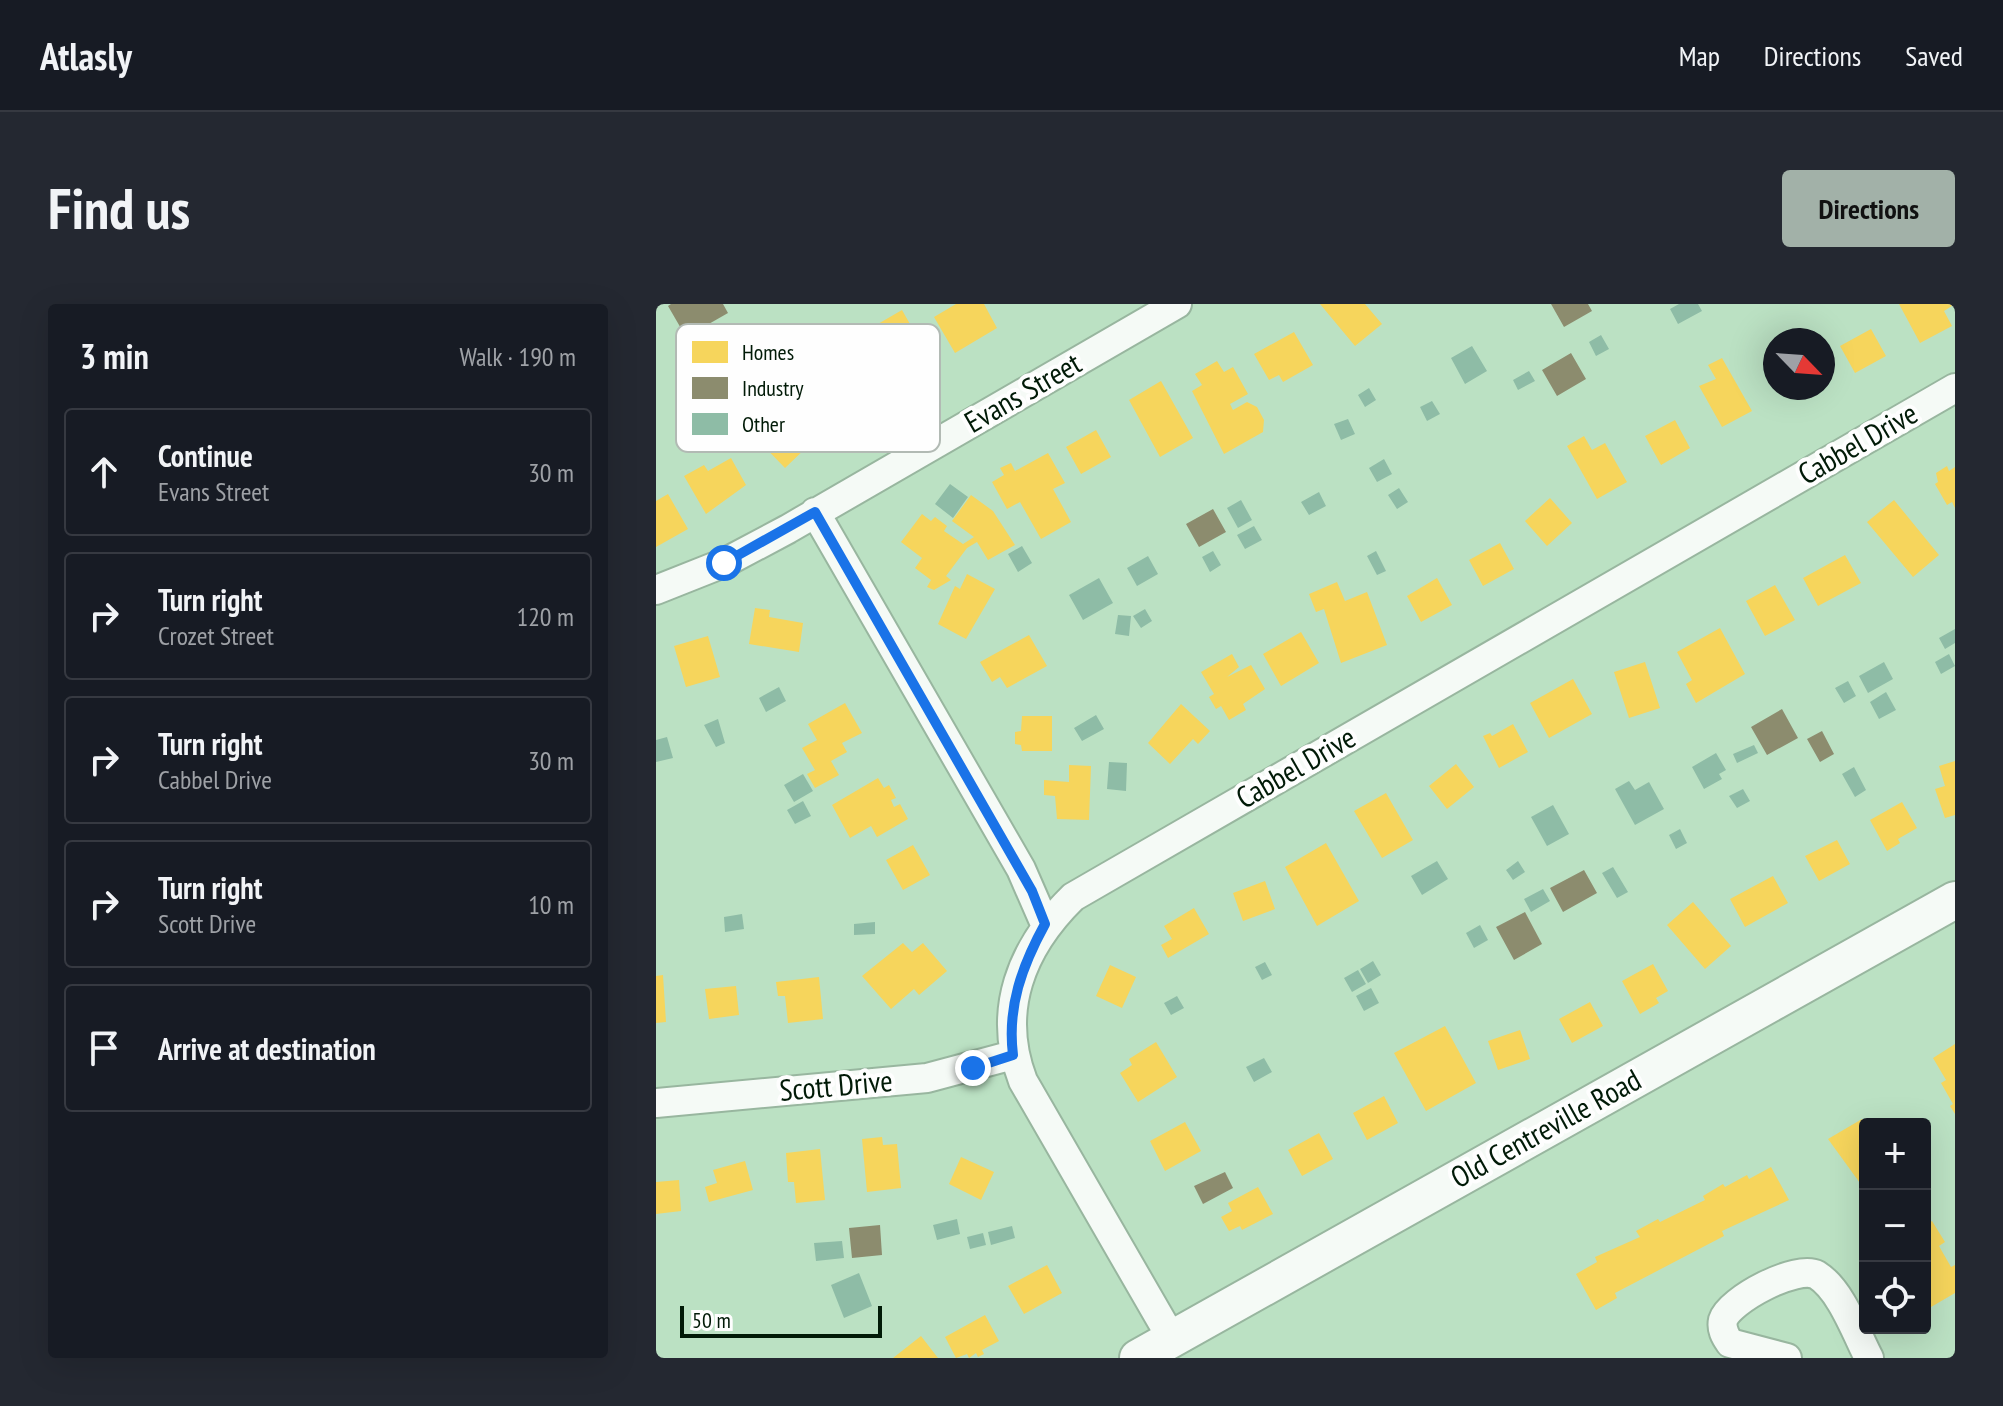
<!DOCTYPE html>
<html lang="en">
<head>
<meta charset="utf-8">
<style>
	:root { --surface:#171b24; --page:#242831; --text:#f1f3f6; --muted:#9ea1a6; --line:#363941; --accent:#a2b1a8 }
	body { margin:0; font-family:"PT Sans Narrow",sans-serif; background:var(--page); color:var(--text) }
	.controls { position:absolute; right:24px; bottom:24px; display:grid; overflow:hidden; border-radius:8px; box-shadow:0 8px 32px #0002 }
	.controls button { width:72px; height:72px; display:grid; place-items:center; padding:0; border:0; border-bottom:2px solid var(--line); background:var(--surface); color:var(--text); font:40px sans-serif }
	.compass { position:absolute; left:1107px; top:24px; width:72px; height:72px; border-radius:50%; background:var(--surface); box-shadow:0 8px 32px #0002; rotate:115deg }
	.scale { position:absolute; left:24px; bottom:20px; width:202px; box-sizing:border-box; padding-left:8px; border:4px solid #011a07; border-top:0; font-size:22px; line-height:28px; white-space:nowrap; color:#011a07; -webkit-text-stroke:6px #fefefe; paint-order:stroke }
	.stop { position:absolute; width:24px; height:24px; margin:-18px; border:6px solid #1a73e8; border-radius:50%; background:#fff }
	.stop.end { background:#1a73e8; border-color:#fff; box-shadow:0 2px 8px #0008 }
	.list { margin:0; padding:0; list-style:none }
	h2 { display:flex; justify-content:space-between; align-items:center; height:104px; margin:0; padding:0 32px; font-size:34px }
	h2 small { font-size:26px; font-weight:400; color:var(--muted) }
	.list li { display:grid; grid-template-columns:52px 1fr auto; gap:24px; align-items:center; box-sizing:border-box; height:128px; margin:0 16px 16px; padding:0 16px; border:2px solid var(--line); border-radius:8px }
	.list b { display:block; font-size:30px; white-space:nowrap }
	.list p { margin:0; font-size:26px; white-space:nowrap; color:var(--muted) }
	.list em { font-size:26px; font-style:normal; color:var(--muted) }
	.icon { flex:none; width:44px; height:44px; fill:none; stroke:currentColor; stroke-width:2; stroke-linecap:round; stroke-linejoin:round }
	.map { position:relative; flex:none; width:1299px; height:1054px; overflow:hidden; border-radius:8px }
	header { display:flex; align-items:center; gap:48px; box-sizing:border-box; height:112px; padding:0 40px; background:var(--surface); border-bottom:2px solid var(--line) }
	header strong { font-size:38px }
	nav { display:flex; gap:44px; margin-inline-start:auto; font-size:28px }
	.intro { display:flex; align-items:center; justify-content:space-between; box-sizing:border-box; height:192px; padding:0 48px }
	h1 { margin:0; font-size:56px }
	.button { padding:20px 36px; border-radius:8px; background:var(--accent); color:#111; font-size:28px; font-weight:700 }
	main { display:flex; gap:48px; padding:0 48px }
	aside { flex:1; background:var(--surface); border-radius:8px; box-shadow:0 8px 32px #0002 }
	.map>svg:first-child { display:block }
</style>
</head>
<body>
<header>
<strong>Atlasly</strong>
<nav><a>Map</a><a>Directions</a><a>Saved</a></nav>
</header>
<div class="intro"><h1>Find us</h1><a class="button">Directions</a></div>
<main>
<aside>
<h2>3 min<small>Walk · 190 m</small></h2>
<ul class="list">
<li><svg class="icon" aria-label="ahead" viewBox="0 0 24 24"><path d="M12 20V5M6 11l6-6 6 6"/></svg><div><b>Continue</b><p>Evans Street</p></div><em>30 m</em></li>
<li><svg class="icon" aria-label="right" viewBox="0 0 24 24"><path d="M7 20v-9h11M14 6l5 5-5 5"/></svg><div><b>Turn right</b><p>Crozet Street</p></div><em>120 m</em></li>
<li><svg class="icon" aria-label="right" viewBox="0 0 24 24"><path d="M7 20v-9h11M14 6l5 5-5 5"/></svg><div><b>Turn right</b><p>Cabbel Drive</p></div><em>30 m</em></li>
<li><svg class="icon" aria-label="right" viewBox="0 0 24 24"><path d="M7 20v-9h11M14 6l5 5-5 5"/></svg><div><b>Turn right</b><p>Scott Drive</p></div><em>10 m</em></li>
<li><svg class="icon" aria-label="arrive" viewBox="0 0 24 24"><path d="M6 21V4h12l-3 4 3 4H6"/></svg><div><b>Arrive at destination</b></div></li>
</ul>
</aside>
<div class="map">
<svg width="1299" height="1054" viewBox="0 0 1299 1054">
	<rect width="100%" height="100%" fill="#bbe1c3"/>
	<path fill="#f6d55c" d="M300,0H328L341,24L299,49L278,13Z
		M664,0H709L726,20L699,42Z
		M1243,0H1299L1288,7L1296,22L1264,39Z
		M246,6L279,64L248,82L215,24Z
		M1215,25L1230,52L1199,69L1184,42Z
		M638,28L657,61L627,78L623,71L613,76L598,50Z
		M1066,54L1096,107L1066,123L1043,82L1060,75L1052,61Z
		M561,57L568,68L577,63L592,90L574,100L577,106L591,98L601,103L608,116L607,128L568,150L536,87L546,81L539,70Z
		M505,77L537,134L504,153L473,96Z
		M123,84L160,122L148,134L154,140L129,164L101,135L115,121L100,106Z
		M1019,116L1034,144L1005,161L989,132Z
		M440,126L455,153L425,170L410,143Z
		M928,132L936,146L949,139L971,178L941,195L911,142Z
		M392,149L409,179L397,185L415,218L385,235L364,198L351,205L336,178L348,171L344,164L355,159L359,167Z
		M75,154L90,181L50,210L28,172L48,161L52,167Z
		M1291,162L1293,167L1299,163V204L1296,198L1291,201L1279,180L1282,178L1280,169Z
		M12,190L32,225L0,243V197Z
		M315,191L337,207L359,241L332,256L321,238L311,244L290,272L295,276L278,286L271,283L275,276L259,264L266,254L245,238L266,210L275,217L279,213L291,222L288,227L307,240L318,233L296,217Z
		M894,194L916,219L891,242L869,217Z
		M1238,196L1283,251L1257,273L1211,218Z
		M844,239L858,265L827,282L813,256Z
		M1189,251L1205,279L1162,302L1147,274Z
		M311,270L339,285L310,335L282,320L299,282L304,285Z
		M781,274L796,301L765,318L751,292Z
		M681,278L689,297L711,288L731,341L685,359L668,305L660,308L653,290Z
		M1119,281L1139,316L1109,332L1090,297Z
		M99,304L114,306L113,313L147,319L143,348L93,340Z
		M1064,324L1089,370L1040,399L1030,380L1036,376L1021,348Z
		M645,328L663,359L625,382L607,350Z
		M373,331L391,362L351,384L344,373L336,378L324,358Z
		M52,332L64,373L30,383L18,342Z
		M576,350L583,363L571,373L595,361L609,385L587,400L590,406L573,416L565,402L560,405L553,393L558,390L545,368Z
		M989,358L1004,404L973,414L958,368Z
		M917,375L936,410L893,434L874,399Z
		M189,399L206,429L186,439L191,448L175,457L183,471L159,484L151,470L159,466L146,444L161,436L152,420Z
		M525,400L554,427L542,440L537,435L514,460L492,439Z
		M366,412H396V447H366L365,441L359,440V428L365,427Z
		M857,420L872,448L843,464L827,432L834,429L836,432Z
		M1299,457V511L1289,514L1279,485L1289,482L1283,462Z
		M800,460L818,483L791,505L773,482Z
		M413,461L435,462L433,516L401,515L399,492L388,491V476L413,478Z
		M222,474L228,484L233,481L240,494L235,496L238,503L244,500L252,515L221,533L215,522L194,534L176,501Z
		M730,489L757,536L726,554L698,507Z
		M1246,498L1261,524L1242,535L1244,539L1231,547L1214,516Z
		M1181,536L1194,560L1163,577L1149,552Z
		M670,539L703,597L661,622L629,563Z
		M257,541L274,571L247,586L230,556Z
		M1117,572L1132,599L1089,623L1074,595Z
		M609,577L619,605L587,617L577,589Z
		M1037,598L1075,642L1049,665L1011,621Z
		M538,604L553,630L512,654L505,641L516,635L508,622Z
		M247,639L256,648L267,639L291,667L263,691L258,685L235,705L206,672Z
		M997,660L1012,687L1000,694L1003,699L984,710L966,677Z
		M454,661L480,673L466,704L440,692Z
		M7,671L10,718L0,719V672Z
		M163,673L167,715L132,719L129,692H122L120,678Z
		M80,682L83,711L53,715L49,685Z
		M934,698L947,722L916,739L903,715Z
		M789,722L820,779L770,807L738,749Z
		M864,726L874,755L842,766L832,737Z
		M500,738L521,773L482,798L464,769L476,761L473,755Z
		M1299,740V810L1294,802L1297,800L1285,779L1290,776L1277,754Z
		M728,792L742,819L711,836L697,809Z
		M1206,815L1209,821V886L1172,835Z
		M529,818L545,847L509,867L494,837Z
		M663,829L677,855L646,872L632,846Z
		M226,833L227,841L241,840L245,884L211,888L206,835Z
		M164,845L169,896L140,899L138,878H132L130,849Z
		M305,853L338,868L325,896L293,880Z
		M89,857L97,886L53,898L49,883L61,879L57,866Z
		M1115,863L1133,896L1066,927L1068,932L959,989L961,994L940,1006L920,970L941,958L939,953L984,933L980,927L1002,915L1004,918L1049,896L1047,892L1067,880L1069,883L1091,871L1093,875Z
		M23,876L25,907L0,910V878Z
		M602,883L617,910L586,926L584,922L573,927L565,913L576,907L572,899Z
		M1269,914L1272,919L1276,917L1289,938L1283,942L1295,963L1299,961V989L1275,1003L1269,993Z
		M391,961L406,989L368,1010L352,982Z
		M329,1011L343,1037L326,1046L328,1050L322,1053L320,1049L313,1054L311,1050L300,1054L289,1033Z
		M265,1032L282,1054H237Z"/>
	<path fill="#8c8c6e" d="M15,0H67L72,9L30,33L12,2Z
		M895,0H932L936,7L908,23Z
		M915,49L930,75L901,92L886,66Z
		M557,205L570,228L543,243L530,220Z
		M1126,405L1142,434L1111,451L1095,423Z
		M1166,427L1178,450L1164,458L1151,435Z
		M928,566L941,589L907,608L894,584Z
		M869,608L886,640L858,656L840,623Z
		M569,868L577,884L547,900L538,882Z
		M224,921L226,951L196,954L193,924Z"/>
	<path fill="#8ebca6" d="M1023,0H1042L1046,7L1022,20L1014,5Z
		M945,31L953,45L940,52L933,38Z
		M816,42L831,67L809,80L795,54Z
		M873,67L879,77L862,86L857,76Z
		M713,84L720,96L709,103L702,91Z
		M776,97L784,110L771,117L764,103Z
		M692,115L699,130L685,136L678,120Z
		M728,155L736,170L721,178L713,164Z
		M294,180L312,193L297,214L279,200Z
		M743,184L752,198L741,205L732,191Z
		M663,188L670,202L653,211L645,198Z
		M585,196L596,216L582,224L571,204Z
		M598,222L606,236L589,245L581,231Z
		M366,242L376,259L362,268L352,250Z
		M557,247L565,261L554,268L546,253Z
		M720,247L730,267L721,271L711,252Z
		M492,252L502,270L481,282L471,264Z
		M443,274L457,299L427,316L413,291Z
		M489,305L496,317L485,324L477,312Z
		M462,311L475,312L473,332L459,330Z
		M1299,325V339L1289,345L1283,334Z
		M1293,350L1299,362L1285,370L1279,358Z
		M1228,358L1237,375L1212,389L1203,372Z
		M1192,377L1200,392L1188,399L1179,384Z
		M123,383L130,397L110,408L103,394Z
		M1230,388L1240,406L1223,415L1214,398Z
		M440,411L448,425L426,437L418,424Z
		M62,415L69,439L60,443L48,421Z
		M11,433L17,454L0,458V436Z
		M1098,441L1102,449L1081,459L1077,450Z
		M1060,449L1070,466L1063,470L1066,475L1048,485L1036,463Z
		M453,458L471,459L470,487L451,485Z
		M1198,463L1210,486L1199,493L1186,470Z
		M147,470L157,487L138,498L128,481Z
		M973,477L979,486L993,478L1008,505L979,521L959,485Z
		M1087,485L1094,497L1081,504L1073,492Z
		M147,497L155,512L139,520L131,506Z
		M897,501L913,530L891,542L875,513Z
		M1024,525L1031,539L1020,545L1013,531Z
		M781,557L792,575L766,591L755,572Z
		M862,557L869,568L857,576L850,566Z
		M957,563L972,588L961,594L946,569Z
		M887,585L894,597L875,608L868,595Z
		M86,610L88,625L69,628L68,613Z
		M219,618V630L198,631V620Z
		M824,621L832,636L818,644L810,629Z
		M717,657L725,671L712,679L704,665Z
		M609,658L616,671L606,676L599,663Z
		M702,666L710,680L696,688L688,674Z
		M715,684L723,699L708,707L700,692Z
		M521,692L528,704L515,711L508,699Z
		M608,754L616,768L598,778L590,763Z
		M301,915L304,930L281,936L277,921Z
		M356,922L359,934L335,941L332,928Z
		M327,929L330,941L314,945L311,933Z
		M186,937L188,954L160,957L158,939Z
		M203,969L216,1002L188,1014L175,981Z"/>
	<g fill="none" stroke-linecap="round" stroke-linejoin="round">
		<g stroke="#98b69f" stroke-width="32">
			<path id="minor" d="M159,208L365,565L389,620
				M0,286L68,259L132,225L521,0
				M0,799L271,774L357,751
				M516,1035L367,777C340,707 365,644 417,593L1299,84
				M1131,1054L1074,1039C1069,1032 1065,1025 1067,1016C1073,996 1141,960 1161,971C1185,986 1200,1029 1213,1054"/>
		</g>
		<g stroke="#98b69f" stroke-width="40">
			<path id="tertiary" d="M482,1054L1299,596"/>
		</g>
		<use href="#minor" stroke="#f5faf6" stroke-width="28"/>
		<use href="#tertiary" stroke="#f5faf6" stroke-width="36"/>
	</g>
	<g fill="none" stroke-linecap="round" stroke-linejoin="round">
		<path stroke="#1a73e8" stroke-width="10" d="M68,259L159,208L376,587L389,620C366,662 351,703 357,751L317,764"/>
	</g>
	<g text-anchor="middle" stroke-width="8" stroke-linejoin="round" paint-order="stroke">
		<g font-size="30" fill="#011a07" stroke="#fefefe">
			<text transform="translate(367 89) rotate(-30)" y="10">Evans Street</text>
			<text transform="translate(1202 140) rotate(-30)" y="10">Cabbel Drive</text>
			<text transform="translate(640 464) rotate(-30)" y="10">Cabbel Drive</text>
			<text transform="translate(180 782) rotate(-5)" y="10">Scott Drive</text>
			<text transform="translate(890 825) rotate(-29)" y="10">Old Centreville Road</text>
		</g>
	</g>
	<rect x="20" y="20" width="264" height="128" rx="12" fill="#fefefe" stroke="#b2bab4" stroke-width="2"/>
	<rect x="36" y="37" width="36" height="22" fill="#f6d55c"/>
	<rect x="36" y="73" width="36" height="22" fill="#8c8c6e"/>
	<rect x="36" y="109" width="36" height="22" fill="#8ebca6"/>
	<g font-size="22" fill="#011a07">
		<text x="86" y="56">Homes</text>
		<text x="86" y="92">Industry</text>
		<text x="86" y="128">Other</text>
	</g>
</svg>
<div class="controls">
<button>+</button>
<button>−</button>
<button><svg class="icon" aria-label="locate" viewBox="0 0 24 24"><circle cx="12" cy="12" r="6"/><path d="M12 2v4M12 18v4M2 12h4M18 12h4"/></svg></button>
</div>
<svg class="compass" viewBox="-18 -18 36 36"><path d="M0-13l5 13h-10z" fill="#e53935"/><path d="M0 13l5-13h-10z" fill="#9ea1a6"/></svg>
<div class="scale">50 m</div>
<div class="stop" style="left:68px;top:259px"></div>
<div class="stop end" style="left:317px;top:764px"></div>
</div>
</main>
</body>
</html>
